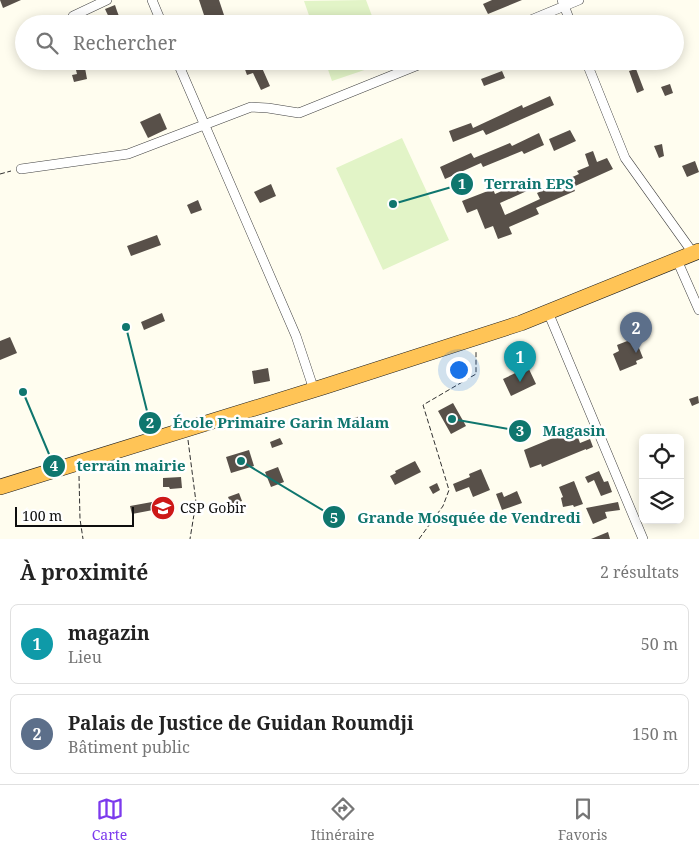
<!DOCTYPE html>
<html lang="fr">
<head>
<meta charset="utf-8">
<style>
	:root { --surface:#fff; --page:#f2f2f2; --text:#222; --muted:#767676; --line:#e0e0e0; --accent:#7c3aed }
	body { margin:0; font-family:"Noto Serif",serif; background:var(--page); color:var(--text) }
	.controls { position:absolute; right:15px; bottom:15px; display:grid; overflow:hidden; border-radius:8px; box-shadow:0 2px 12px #0003 }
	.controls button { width:45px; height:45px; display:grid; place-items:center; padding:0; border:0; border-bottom:1px solid var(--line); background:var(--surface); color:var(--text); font:25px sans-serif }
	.scale { position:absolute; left:15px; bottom:12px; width:119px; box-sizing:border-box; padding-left:5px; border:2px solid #0e0e0e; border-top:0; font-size:14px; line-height:18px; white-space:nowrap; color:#0e0e0e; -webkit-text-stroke:4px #fff; paint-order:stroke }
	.you { position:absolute; left:458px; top:369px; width:18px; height:18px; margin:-12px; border:4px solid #fff; border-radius:50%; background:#1a73e8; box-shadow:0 0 0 8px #1a73e833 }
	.badge { display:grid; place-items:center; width:32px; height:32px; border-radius:50%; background:var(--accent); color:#fff; font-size:16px; font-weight:700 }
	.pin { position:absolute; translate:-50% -41px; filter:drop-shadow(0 1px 2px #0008) }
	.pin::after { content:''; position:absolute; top:26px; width:18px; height:15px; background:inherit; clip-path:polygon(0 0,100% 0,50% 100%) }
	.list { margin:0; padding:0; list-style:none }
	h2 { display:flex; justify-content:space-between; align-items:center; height:65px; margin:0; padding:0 20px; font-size:21px }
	h2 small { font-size:16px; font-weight:400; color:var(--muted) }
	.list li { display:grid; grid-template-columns:32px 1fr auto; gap:15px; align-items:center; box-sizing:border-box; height:80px; margin:0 10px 10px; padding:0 10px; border:1px solid var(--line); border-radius:8px }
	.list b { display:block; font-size:19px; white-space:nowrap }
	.list p { margin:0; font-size:16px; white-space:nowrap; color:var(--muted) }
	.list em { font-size:16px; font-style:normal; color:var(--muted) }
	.icon { flex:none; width:28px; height:28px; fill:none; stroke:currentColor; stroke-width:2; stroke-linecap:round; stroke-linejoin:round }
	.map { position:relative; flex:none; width:699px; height:539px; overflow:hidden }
	.search { position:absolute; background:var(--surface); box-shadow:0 2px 12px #0003; left:15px; right:15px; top:15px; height:55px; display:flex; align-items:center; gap:12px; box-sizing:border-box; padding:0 18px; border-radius:28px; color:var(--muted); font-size:19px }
	.sheet { height:245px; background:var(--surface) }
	nav { display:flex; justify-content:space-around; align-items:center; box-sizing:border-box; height:70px; border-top:1px solid var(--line); background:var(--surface); font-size:14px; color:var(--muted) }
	nav a { display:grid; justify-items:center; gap:2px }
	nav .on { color:var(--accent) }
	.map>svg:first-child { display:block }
</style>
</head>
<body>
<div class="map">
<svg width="699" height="539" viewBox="0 0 699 539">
	<rect width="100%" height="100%" fill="#fffdef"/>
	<path fill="#e2f4c7" d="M366,0L375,24H312L304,1Z
		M325,61H388V62L332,81Z
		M402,138L449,240L383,270L336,168Z"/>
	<path fill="#585049" d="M0,0H21L3,8Z
		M199,0H219L224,15L229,24H207Z
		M492,0H522L488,14L483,4Z
		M115,5L117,11L122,24H112L105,9Z
		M252,61H259L270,86L261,90L253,73L247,75L243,64Z
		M85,68L87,79L74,82L72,75L77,74L76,70Z
		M636,69L644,90L637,93L629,71Z
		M502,71L505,78L484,86L481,79Z
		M670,84L673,93L665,96L661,87Z
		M550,96L554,105L486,135L483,130L453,142L449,131L471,123L473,128L522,105L523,108Z
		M160,113L167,129L148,138L140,122Z
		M570,130L576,141L554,151L549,139Z
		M539,133L544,145L524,154L522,151L483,167L481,163L445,179L440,167L471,153L474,158L510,143L512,146Z
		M662,144L664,156L659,158L654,146Z
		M593,151L597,162L607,158L613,169L573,187L575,191L536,208L539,214L509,227L512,234L498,239L493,226L485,229L477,209L467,213L462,201L493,189L495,194L525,181L529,190L500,203L505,215L540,199L537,193L579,174L577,171L589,166L585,154Z
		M695,161L699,172L687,177L682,166Z
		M271,184L276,196L260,203L254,192Z
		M198,200L202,210L191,214L187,205Z
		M157,235L161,245L131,256L127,246Z
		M162,313L165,321L144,330L141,322Z
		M10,337L17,353L0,360V341Z
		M635,338L643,358L636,361L637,364L620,371L613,354L619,351L617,345Z
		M528,367L536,384L511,396L503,379Z
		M268,368L270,381L254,384L252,371Z
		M698,396L699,403L692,406L689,399Z
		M453,403L466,426L451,434L438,411Z
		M360,416L363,423L352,427L349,420Z
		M575,429L580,443L590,439L593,447L586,450V449L542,467L541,464L530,468L524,450Z
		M280,438L283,444L272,448L270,442Z
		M249,450L254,466L231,473L226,457Z
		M415,461L421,472L395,485L390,476L396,473L395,471Z
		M278,467L284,482L271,487L265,472Z
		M481,469L490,490L473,497L469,487L456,492L453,484L470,477L469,474Z
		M599,471L604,482L608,481L612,492L601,496L594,480L588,483L585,477Z
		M181,477L182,488L170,489L169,487H163V478Z
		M574,481L583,504L574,507L573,505L563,507L561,498L563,497L559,487Z
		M437,483L440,490L433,494L429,487Z
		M517,491L522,503L502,510L496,494L502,492L504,497Z
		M239,493L242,501L231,504L228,497Z
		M152,502L153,510L132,514L130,506Z
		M618,502L620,510L605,512L607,518L593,524L586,508Z
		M608,532L610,539H591Z"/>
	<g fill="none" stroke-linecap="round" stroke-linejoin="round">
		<g stroke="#414141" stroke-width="10">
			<path id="minor" d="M152,0L162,24
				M562,0L571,24
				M73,16L107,0
				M521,24L579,0
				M177,61L296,336L314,390
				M586,61L625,158L693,253
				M21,169L128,154L251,107L268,108L299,113L428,61
				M677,260L699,310
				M548,312L643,539"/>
		</g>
		<g stroke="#1f1f1f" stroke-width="16">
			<path id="trunk" d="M0,487L326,386L521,323L699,251"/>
		</g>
		<path stroke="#303030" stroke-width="1" stroke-dasharray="5 2.5" stroke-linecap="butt" d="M0,174L11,171
			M188,440L196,502L190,539
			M79,476L80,519L83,539
			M419,539L443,506L449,490L423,405L476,374V351"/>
		<use href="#minor" stroke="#fff" stroke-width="9"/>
		<use href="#trunk" stroke="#ffc456" stroke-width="15"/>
	</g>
	<defs>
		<g id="school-disc" transform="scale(1.25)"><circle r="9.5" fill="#cd1817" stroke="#fff"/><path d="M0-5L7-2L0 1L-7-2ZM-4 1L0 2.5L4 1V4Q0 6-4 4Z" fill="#fff"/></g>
	</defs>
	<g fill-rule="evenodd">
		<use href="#school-disc" x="163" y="508"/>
	</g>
	<g text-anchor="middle" stroke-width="5" stroke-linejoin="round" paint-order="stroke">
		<g font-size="14" fill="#0e0e0e" stroke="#fff" text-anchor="start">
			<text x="180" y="513">CSP Gobir</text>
		</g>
	</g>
	<path fill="none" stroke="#0f766e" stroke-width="2" d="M393 204L462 184M126 327L150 423M452 419L520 431M23 392L54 466M241 461L334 517"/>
	<g fill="#0f766e" stroke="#fff" stroke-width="2">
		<circle cx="393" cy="204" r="5"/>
		<circle cx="126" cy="327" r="5"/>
		<circle cx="452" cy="419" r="5"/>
		<circle cx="23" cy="392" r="5"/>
		<circle cx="241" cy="461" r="5"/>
		<circle cx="462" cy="184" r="12"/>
		<circle cx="150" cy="423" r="12"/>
		<circle cx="520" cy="431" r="12"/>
		<circle cx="54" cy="466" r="12"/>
		<circle cx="334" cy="517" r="12"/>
	</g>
	<g font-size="15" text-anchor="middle" font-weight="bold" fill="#fff">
		<text x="462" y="189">1</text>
		<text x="150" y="428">2</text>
		<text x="520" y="436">3</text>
		<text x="54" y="471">4</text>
		<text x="334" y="523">5</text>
	</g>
	<g font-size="15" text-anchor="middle" font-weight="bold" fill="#0f766e" stroke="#fff" stroke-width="5" stroke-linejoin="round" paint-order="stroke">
		<text x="529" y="189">Terrain EPS</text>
		<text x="281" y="428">École Primaire Garin Malam</text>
		<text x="574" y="436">Magasin</text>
		<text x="131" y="471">terrain mairie</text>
		<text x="469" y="523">Grande Mosquée de Vendredi</text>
	</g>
</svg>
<div class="controls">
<button><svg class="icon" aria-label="locate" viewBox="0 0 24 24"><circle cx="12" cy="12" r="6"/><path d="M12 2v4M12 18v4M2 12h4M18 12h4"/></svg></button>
<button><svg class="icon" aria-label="layers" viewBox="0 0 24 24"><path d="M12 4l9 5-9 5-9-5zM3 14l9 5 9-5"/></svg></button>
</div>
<div class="scale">100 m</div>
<div class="you"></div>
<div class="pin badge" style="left:520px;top:382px;background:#0f9aa8">1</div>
<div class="pin badge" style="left:636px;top:353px;background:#5c6f8a">2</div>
<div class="search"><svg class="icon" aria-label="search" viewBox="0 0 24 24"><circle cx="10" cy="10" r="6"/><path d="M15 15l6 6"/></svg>Rechercher</div>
</div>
<section class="sheet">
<h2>À proximité<small>2 résultats</small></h2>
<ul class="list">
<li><span class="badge" style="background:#0f9aa8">1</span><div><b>magazin</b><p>Lieu</p></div><em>50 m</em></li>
<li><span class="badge" style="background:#5c6f8a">2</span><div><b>Palais de Justice de Guidan Roumdji</b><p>Bâtiment public</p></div><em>150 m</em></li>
</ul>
</section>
<nav>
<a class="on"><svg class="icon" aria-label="map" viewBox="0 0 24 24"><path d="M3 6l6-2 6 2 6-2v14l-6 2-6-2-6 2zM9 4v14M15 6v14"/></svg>Carte</a>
<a><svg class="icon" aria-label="directions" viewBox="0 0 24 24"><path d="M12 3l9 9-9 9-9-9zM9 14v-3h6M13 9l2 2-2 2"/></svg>Itinéraire</a>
<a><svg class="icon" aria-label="saved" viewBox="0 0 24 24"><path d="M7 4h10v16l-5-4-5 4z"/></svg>Favoris</a>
</nav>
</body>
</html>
